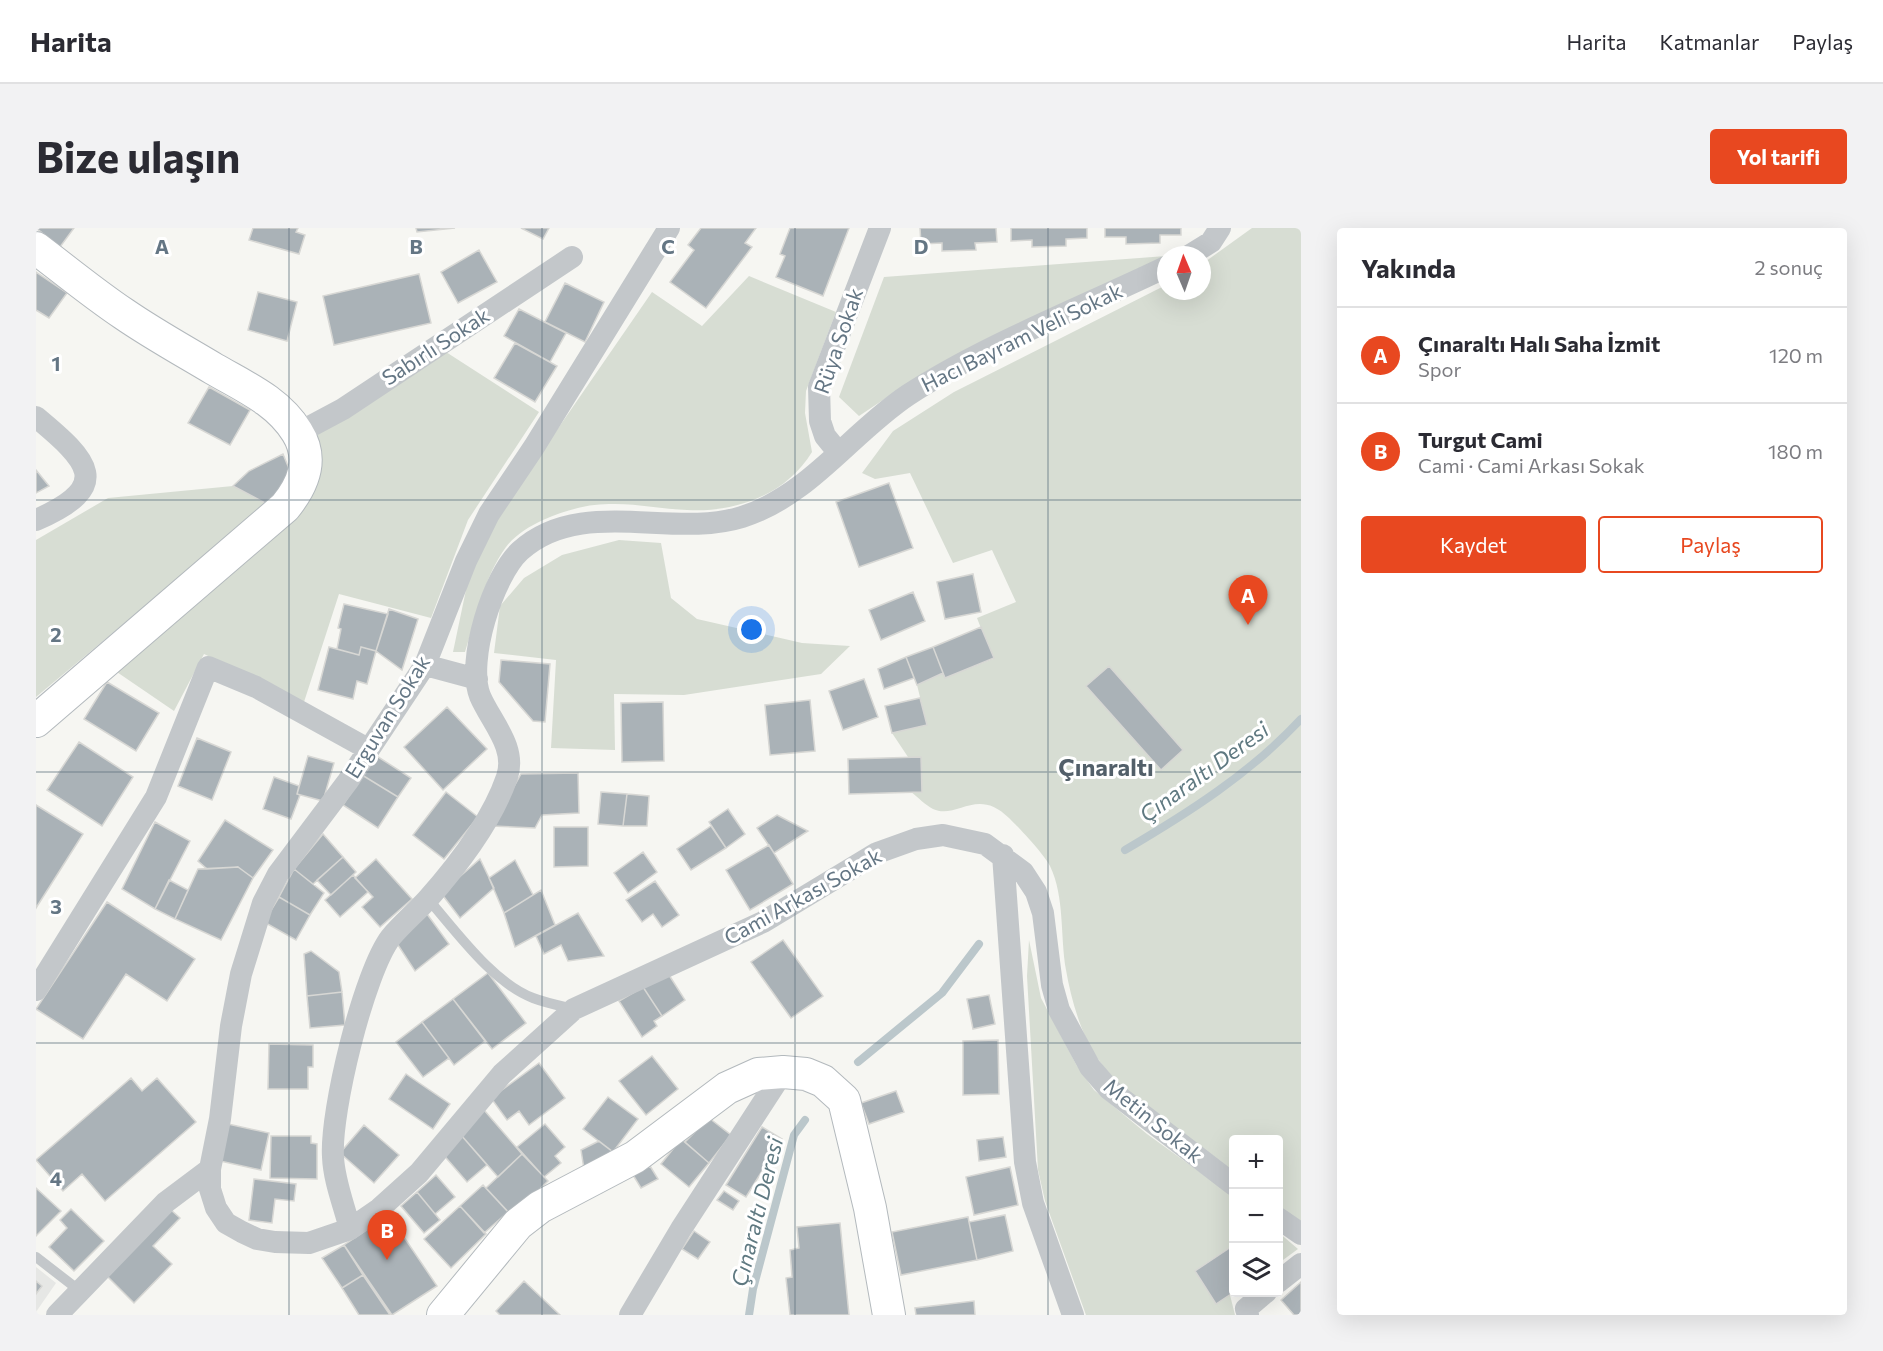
<!DOCTYPE html>
<html lang="tr">
<head>
<meta charset="utf-8">
<style>
	:root { --surface:#fff; --page:#f2f2f3; --text:#2b2b33; --muted:#7c7c81; --line:#e1e1e2; --accent:#e84820 }
	body { margin:0; font-family:Commissioner,sans-serif; background:var(--page); color:var(--text) }
	.controls { position:absolute; right:18px; bottom:18px; display:grid; overflow:hidden; border-radius:6px; box-shadow:0 6px 24px #0002 }
	.controls button { width:54px; height:54px; display:grid; place-items:center; padding:0; border:0; border-bottom:2px solid var(--line); background:var(--surface); color:var(--text); font:30px sans-serif }
	.compass { position:absolute; left:1121px; top:18px; width:54px; height:54px; border-radius:50%; background:var(--surface); box-shadow:0 6px 24px #0002; rotate:358deg }
	.you { position:absolute; left:716px; top:402px; width:21px; height:21px; margin:-15px; border:4px solid #fff; border-radius:50%; background:#1a73e8; box-shadow:0 0 0 9px #1a73e833 }
	.badge { display:grid; place-items:center; width:39px; height:39px; border-radius:50%; background:var(--accent); color:#fff; font-size:20px; font-weight:700 }
	.pin { position:absolute; translate:-50% -50px; filter:drop-shadow(0 2px 3px #0008) }
	.pin::after { content:''; position:absolute; top:32px; width:21px; height:18px; background:inherit; clip-path:polygon(0 0,100% 0,50% 100%) }
	.list { margin:0; padding:0; list-style:none }
	h2 { display:flex; justify-content:space-between; align-items:center; height:78px; margin:0; padding:0 24px; font-size:26px }
	h2 small { font-size:20px; font-weight:400; color:var(--muted) }
	.list li { display:grid; grid-template-columns:39px 1fr auto; gap:18px; align-items:center; box-sizing:border-box; height:96px; padding:0 24px; border-top:2px solid var(--line) }
	.list b { display:block; font-size:22px; white-space:nowrap }
	.list p { margin:0; font-size:20px; white-space:nowrap; color:var(--muted) }
	.list em { font-size:20px; font-style:normal; color:var(--muted) }
	.actions { display:flex; gap:12px; padding:18px 24px }
	.actions a { flex:1; padding:14px 0; border:2px solid var(--accent); border-radius:6px; text-align:center; font-size:21px; color:var(--accent) }
	.actions .main { background:var(--accent); color:#fff }
	.icon { flex:none; width:33px; height:33px; fill:none; stroke:currentColor; stroke-width:2; stroke-linecap:round; stroke-linejoin:round }
	.map { position:relative; flex:none; width:1265px; height:1087px; overflow:hidden; border-radius:6px }
	header { display:flex; align-items:center; gap:36px; box-sizing:border-box; height:84px; padding:0 30px; background:var(--surface); border-bottom:2px solid var(--line) }
	header strong { font-size:28px }
	nav { display:flex; gap:33px; margin-inline-start:auto; font-size:21px }
	.intro { display:flex; align-items:center; justify-content:space-between; box-sizing:border-box; height:144px; padding:0 36px }
	h1 { margin:0; font-size:42px }
	.button { padding:15px 27px; border-radius:6px; background:var(--accent); color:#fff; font-size:21px; font-weight:700 }
	main { display:flex; gap:36px; padding:0 36px }
	aside { flex:1; background:var(--surface); border-radius:6px; box-shadow:0 6px 24px #0002 }
	.map>svg:first-child { display:block }
</style>
</head>
<body>
<header>
<strong>Harita</strong>
<nav><a>Harita</a><a>Katmanlar</a><a>Paylaş</a></nav>
</header>
<div class="intro"><h1>Bize ulaşın</h1><a class="button">Yol tarifi</a></div>
<main>
<div class="map">
<svg width="1265" height="1087" viewBox="0 0 1265 1087">
	<rect width="100%" height="100%" fill="#f6f6f2"/>
	<path fill="#e6e7e5" d="M0,1039L20,1055L0,1084Z"/>
	<path fill="#d7ddd3" d="M1216,0H1265V996L1243,979L1242,912H1198L1197,945C1153,912 1093,877 1062,831C1045,807 1035,771 1030,742C1024,709 1029,669 1014,638C1007,625 984,601 973,590C941,558 921,592 897,581C889,577 882,569 875,564H886L885,529H872L856,505L891,497L881,457L907,445L909,450L957,431L941,390L980,374L956,322L917,335L874,245L839,251L826,245L857,203L918,164L1130,57V63H1166V36Z
		M1130,28L892,142L823,188L803,169L848,49Z
		M713,48L800,84L770,163L769,185L776,224C750,267 699,285 651,282C625,281 599,275 573,276C551,276 527,283 507,292C494,298 479,307 470,319C448,349 440,390 429,424H417L435,338L452,302L616,64L666,98Z
		M410,124L503,184L432,292L395,390L303,366L268,474L168,426L138,483L75,440L256,284L275,209Z
		M197,258L231,276L0,469V312L72,270Z
		M583,312L625,315L635,370L661,391L766,415L814,418L785,446L648,467L578,466L579,522L515,520L520,432L458,425L464,378L488,350L526,327Z
		M993,712L1005,770L1041,838L1058,862L1111,906L1197,968V1017L1159,1043L1180,1075L1194,1067L1199,1087H1050L1009,973L1002,942L991,748Z
		M1242,1004L1262,1021L1247,1032L1243,1025Z"/>
	<g fill="none" stroke-linecap="round" stroke-linejoin="round">
		<path stroke="#bbc7cb" stroke-width="8" d="M1089,622C1152,585 1215,545 1265,491
			M822,834L906,765L943,716
			M713,1087L717,1061L758,907L769,892"/>
	</g>
	<path fill="#aab2b7" stroke="#d7d7d4" stroke-width="1.5" d="M0,0H38L24,19Z
		M217,0H262L260,4L269,7L263,26L213,12Z
		M380,0H419L381,4Z
		M485,0H513L507,11Z
		M665,0H720L709,15L716,19L670,80L634,54L658,22L652,17Z
		M754,0H813L787,68L740,49L749,28L744,26Z
		M884,0H960L961,14L939,15L940,22L906,23V15L885,16Z
		M975,0H1051V10L1030,11V18L996,19V12L975,13Z
		M1069,0H1145V7H1124V15L1090,16V9H1069Z
		M443,22L461,54L422,75L405,44Z
		M0,44L31,65L13,90L0,82Z
		M383,46L395,95L298,117L287,68Z
		M529,55L568,74L549,114L509,94Z
		M222,64L261,74L251,113L212,102Z
		M483,81L530,105L514,134L468,108Z
		M479,115L521,138L499,174L458,150Z
		M173,159L214,182L194,217L152,195Z
		M247,226L256,248L231,276L197,258L213,243Z
		M0,242L13,258L0,265Z
		M853,255L877,320L823,339L800,274Z
		M937,346L945,384L909,391L901,354Z
		M877,364L889,393L845,412L833,382Z
		M308,376L352,386L340,423L325,419L323,427L301,421L305,401L302,400Z
		M353,381L382,391L366,442L340,423Z
		M945,399L958,430L909,450L897,419Z
		M293,419L323,427L325,419L340,423L331,456L321,453L317,471L282,462Z
		M897,419L907,445L881,457L870,429Z
		M870,429L878,450L848,461L842,441Z
		M465,432L514,436L509,494L497,493L463,454Z
		M1073,438L1147,522L1125,542L1050,458Z
		M828,451L842,489L807,502L793,463Z
		M71,454L123,485L100,523L48,491Z
		M884,470L891,497L856,505L849,478Z
		M774,472L779,523L734,527L729,477Z
		M627,474L628,533L586,534L585,475Z
		M411,479L451,521L407,562L368,519Z
		M161,510L195,524L176,572L142,558Z
		M43,514L97,549L66,598L11,562Z
		M339,527L375,550L362,569L326,547Z
		M272,528L298,535L287,573L261,566Z
		M885,529L886,564L813,566L812,531Z
		M542,545L543,585L506,587L499,600L456,598L485,546Z
		M326,547L362,569L342,600L307,577Z
		M238,549L263,558L261,566L264,567L255,591L227,581Z
		M410,564L442,589L408,631L377,607Z
		M565,564L591,566L587,598L562,596Z
		M591,566L613,568L611,598H587Z
		M0,577L47,606L0,680Z
		M692,581L709,606L690,620L673,594Z
		M741,587L772,603L738,625L721,600Z
		M189,592L237,622L217,650L202,639L171,641L162,633Z
		M119,594L154,613L119,681L86,661Z
		M675,598L690,620L655,642L641,621Z
		M518,599H552V638L518,639Z
		M287,606L307,629L277,656L258,641Z
		M733,617L757,656L714,682L690,642Z
		M607,624L621,644L592,665L578,645Z
		M307,629L320,644L295,667L281,652Z
		M340,631L376,671L344,699L326,679L337,669L319,650Z
		M444,631L458,660L424,690L405,665Z
		M479,632L497,667L468,685L453,650Z
		M202,639L217,650L185,712L139,691L162,641Z
		M258,641L288,665L274,687L243,669Z
		M317,647L332,664L304,689L289,672Z
		M133,652L152,662L139,691L119,681Z
		M619,653L643,687L626,699L617,686L606,694L590,672Z
		M505,662L519,697L479,719L468,685Z
		M243,669L274,687L260,712L228,694Z
		M71,674L159,731L131,773L90,746L47,811L0,781Z
		M542,685L568,728L532,733L525,717L508,726L500,708Z
		M391,686L413,716L379,743L360,714Z
		M747,712L787,768L755,790L715,734Z
		M275,723L303,744L306,764L271,768L268,726Z
		M452,745L490,795L456,821L417,771Z
		M633,747L649,772L626,788L607,759Z
		M607,759L626,788L618,793L621,798L606,809L583,773Z
		M306,764L309,797L274,800L271,768Z
		M953,767L959,796L937,801L931,771Z
		M417,771L449,813L418,837L386,794Z
		M386,794L413,830L387,849L360,814Z
		M962,812L963,866L927,867V813Z
		M233,816L277,817V839H272V861H232Z
		M616,828L642,861L610,887L583,853Z
		M503,835L529,870L493,897L483,883L471,892L455,870Z
		M370,846L414,876L397,901L353,871Z
		M95,850L106,863L121,850L160,894L69,973L46,946L27,963L0,932Z
		M860,863L868,884L833,896L825,875Z
		M572,869L602,891L577,924L547,901Z
		M448,882L486,926L462,949L425,907Z
		M673,890L695,907L673,935L649,914Z
		M192,896L233,905L225,942L184,933Z
		M509,896L529,919L519,928L525,935L508,949L481,919Z
		M328,897L363,927L338,955L304,925Z
		M726,899L746,911L710,969L690,957Z
		M425,907L451,937L431,954L405,924Z
		M235,908H275V915L281,916V951L234,950Z
		M967,909L970,929L943,933L941,912Z
		M645,911L673,935L653,959L625,936Z
		M563,913L577,924L548,941L545,922Z
		M486,926L512,953L476,988L450,960Z
		M614,938L622,951L605,960L597,947Z
		M974,939L982,977L938,987L930,949Z
		M400,947L419,969L399,986L381,964Z
		M218,951L260,956L258,973L239,971L236,995L213,992Z
		M447,957L472,984L448,1005L424,978Z
		M0,960L25,983L0,1008Z
		M688,963L703,973L697,982L681,972Z
		M381,964L404,992L388,1005L365,978Z
		M424,978L450,1006L415,1040L388,1011Z
		M35,981L68,1013L38,1043L13,1019L31,1000L24,992Z
		M135,982L144,990L117,1018L136,1036L98,1075L70,1047Z
		M353,987L401,1058L356,1087L308,1017Z
		M969,987L977,1023L941,1032L933,994Z
		M932,989L941,1032L865,1047L856,1004Z
		M804,995L813,1087H754L750,1050L756,1049L754,1022L763,1020L761,999Z
		M658,1003L674,1014L662,1031L646,1021Z
		M308,1017L327,1047L306,1060L286,1030Z
		M1198,1017V1064L1180,1076L1159,1043Z
		M327,1047L354,1087H323L306,1060Z
		M0,1053L6,1058L0,1066Z
		M488,1053L524,1087H464L460,1083Z
		M1265,1054V1087H1258L1245,1072Z
		M938,1073L939,1087H880L879,1080Z"/>
	<g fill="none" stroke-linecap="round" stroke-linejoin="round">
		<g stroke="#b3b9bd" stroke-width="34">
			<path id="secondary" d="M0,20C29,42 58,66 88,86C117,106 148,123 178,141C209,159 242,173 261,204C278,231 267,257 249,279L0,493
				M407,1087L482,996L504,979L599,929L691,860L722,846L747,844L770,846L787,853L808,872L834,980L853,1087"/>
		</g>
		<path stroke="#c3c7ca" stroke-width="10" d="M392,671C420,703 457,755 497,770C510,775 525,778 538,781
			M0,1029L44,1063"/>
		<path stroke="#c3c7ca" stroke-width="22" d="M633,0L498,219L453,286L430,333L389,437L312,553L242,646L227,675L205,746L195,798L184,891L174,941V961L180,980L190,995L206,1004L221,1011L239,1014L273,1015L314,1001L343,981L383,945L466,846L538,781L727,694L841,625L880,611L907,607L949,616L987,644L1000,664L1007,685L1016,757L1023,782L1054,839L1073,861L1198,957
			M1154,27L1175,14L1184,0
			M0,189C53,233 78,258 0,292
			M262,205L307,181L536,29
			M802,224L789,208L784,193L783,159L844,0
			M389,437L441,451
			M967,627L989,934L997,975L1037,1087
			M0,762L120,569L172,439L220,459L332,521
			M1242,990L1265,1006
			M314,1001C308,977 298,953 297,929C294,884 328,744 355,709C366,696 379,685 391,672C422,637 456,593 471,549C481,519 455,494 444,468C430,433 457,348 484,323C544,268 636,311 706,289C773,268 815,205 872,167C949,117 1047,79 1130,39
			M1242,1054L1265,1036
			M21,1087L130,974L174,941
			M594,1087L645,1001L747,844
			M1212,1087L1210,1081L1230,1064"/>
		<use href="#secondary" stroke="#fff" stroke-width="32"/>
	</g>
	<path fill="none" stroke="#647684" stroke-width="1.5" stroke-opacity="0.55" d="M253,0V1087M506,0V1087M759,0V1087M1012,0V1087M0,272H1265M0,544H1265M0,815H1265"/>
	<g text-anchor="middle" stroke-width="6" stroke-linejoin="round" paint-order="stroke">
		<g font-size="21" fill="#647684" stroke="#fff">
			<text transform="translate(986 110) rotate(-26)" y="7">Hacı Bayram Veli Sokak</text>
			<text transform="translate(803 113) rotate(-71)" y="7">Rüya Sokak</text>
			<text transform="translate(400 119) rotate(-33)" y="7">Sabırlı Sokak</text>
			<text transform="translate(352 489) rotate(-58)" y="7">Erguvan Sokak</text>
			<text transform="translate(767 669) rotate(-29)" y="7">Cami Arkası Sokak</text>
			<text transform="translate(1117 893) rotate(39)" y="7">Metin Sokak</text>
		</g>
		<g font-size="22" font-style="italic" fill="#5f7981" stroke="#fff">
			<text transform="translate(1168 544) rotate(-36)" y="8">Çınaraltı Deresi</text>
			<text transform="translate(721 984) rotate(-76)" y="8">Çınaraltı Deresi</text>
		</g>
		<g font-size="24" font-weight="bold" fill="#525f69" stroke="#fff">
			<text x="1070" y="548">Çınaraltı</text>
		</g>
	</g>
	<g font-size="20" text-anchor="middle" font-weight="bold" fill="#647684" stroke="#fff" stroke-width="6" stroke-linejoin="round" paint-order="stroke">
		<text x="126" y="26">A</text>
		<text x="380" y="26">B</text>
		<text x="632" y="26">C</text>
		<text x="885" y="26">D</text>
		<text x="20" y="143">1</text>
		<text x="20" y="414">2</text>
		<text x="20" y="686">3</text>
		<text x="20" y="958">4</text>
	</g>
</svg>
<div class="controls">
<button>+</button>
<button>−</button>
<button><svg class="icon" aria-label="layers" viewBox="0 0 24 24"><path d="M12 4l9 5-9 5-9-5zM3 14l9 5 9-5"/></svg></button>
</div>
<svg class="compass" viewBox="-18 -18 36 36"><path d="M0-13l5 13h-10z" fill="#e53935"/><path d="M0 13l5-13h-10z" fill="#7c7c81"/></svg>
<div class="you"></div>
<div class="pin badge" style="left:1212px;top:397px">A</div>
<div class="pin badge" style="left:351px;top:1032px">B</div>
</div>
<aside>
<h2>Yakında<small>2 sonuç</small></h2>
<ul class="list">
<li><span class="badge">A</span><div><b>Çınaraltı Halı Saha İzmit</b><p>Spor</p></div><em>120 m</em></li>
<li><span class="badge">B</span><div><b>Turgut Cami</b><p>Cami · Cami Arkası Sokak</p></div><em>180 m</em></li>
</ul>
<div class="actions"><a class="main">Kaydet</a><a>Paylaş</a></div>
</aside>
</main>
</body>
</html>
